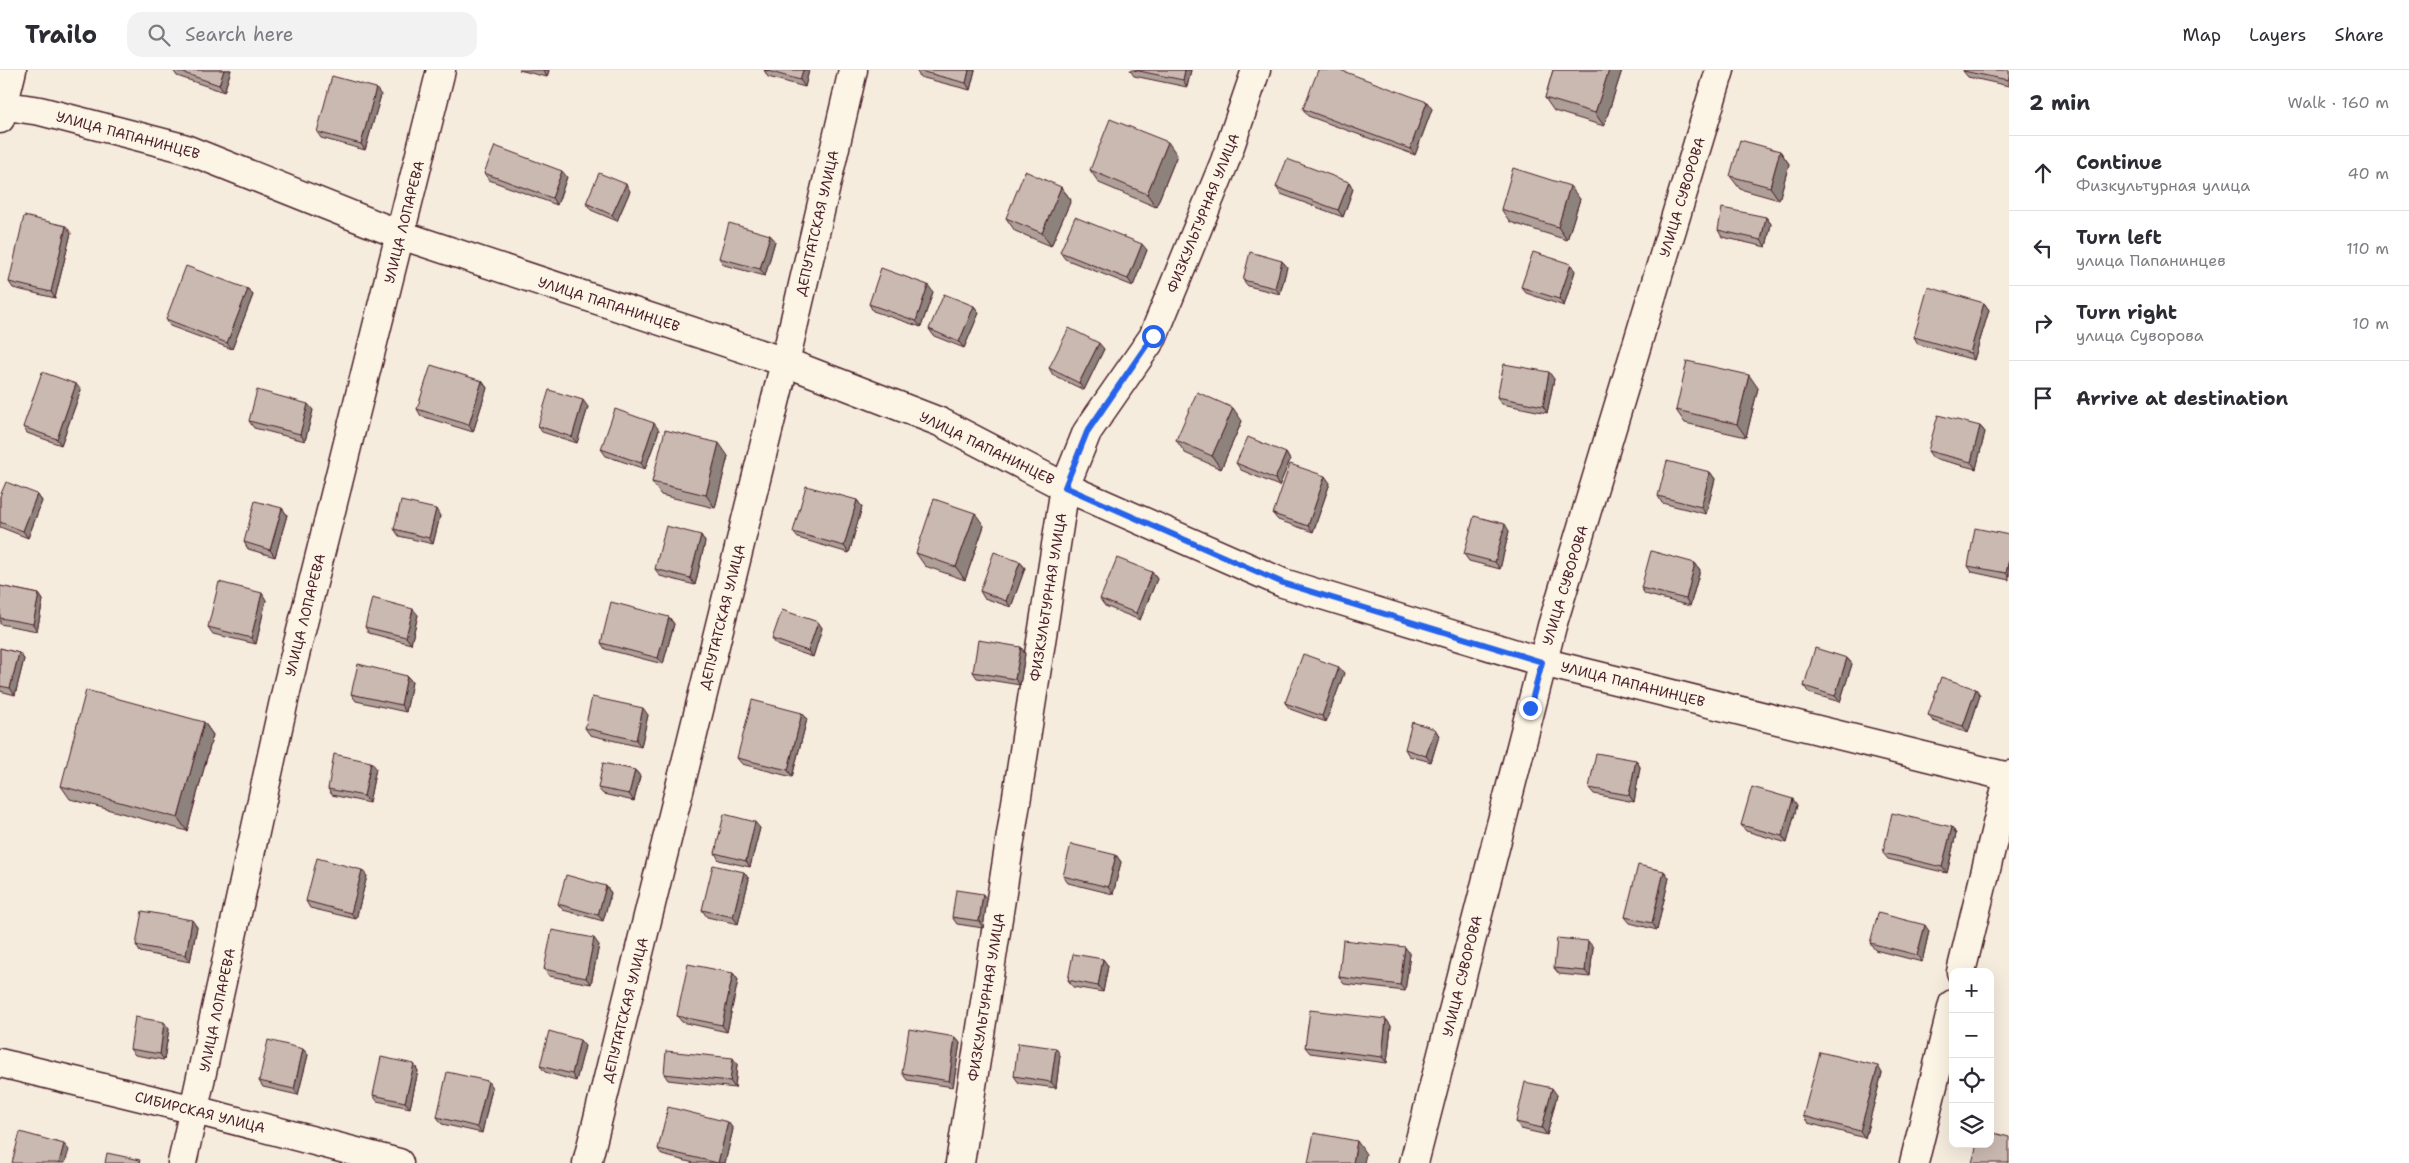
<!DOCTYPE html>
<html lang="en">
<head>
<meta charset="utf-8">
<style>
	:root { --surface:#fff; --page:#f2f2f3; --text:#2b2b33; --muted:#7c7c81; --line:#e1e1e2 }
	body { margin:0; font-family:"Shantell Sans",sans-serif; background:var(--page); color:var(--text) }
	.controls { position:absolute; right:15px; bottom:15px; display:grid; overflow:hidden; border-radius:10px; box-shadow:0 5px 20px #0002 }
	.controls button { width:45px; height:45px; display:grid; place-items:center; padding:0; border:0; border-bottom:1px solid var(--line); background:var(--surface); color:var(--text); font:25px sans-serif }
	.stop { position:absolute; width:15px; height:15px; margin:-11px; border:4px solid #2563eb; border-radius:50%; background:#fff }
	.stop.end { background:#2563eb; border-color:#fff; box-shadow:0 1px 5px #0008 }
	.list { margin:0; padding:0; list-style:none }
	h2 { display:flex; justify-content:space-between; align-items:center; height:65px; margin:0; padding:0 20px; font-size:21px }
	h2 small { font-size:16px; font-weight:400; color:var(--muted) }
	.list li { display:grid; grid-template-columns:32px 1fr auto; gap:15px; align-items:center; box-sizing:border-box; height:75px; padding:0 20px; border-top:1px solid var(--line) }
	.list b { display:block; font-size:19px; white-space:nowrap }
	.list p { margin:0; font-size:16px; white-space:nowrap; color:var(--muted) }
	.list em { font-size:16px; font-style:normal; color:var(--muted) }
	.icon { flex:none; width:28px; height:28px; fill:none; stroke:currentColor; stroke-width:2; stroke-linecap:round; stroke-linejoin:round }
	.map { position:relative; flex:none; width:2009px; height:1093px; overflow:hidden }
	header { display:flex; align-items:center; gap:30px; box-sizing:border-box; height:70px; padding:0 25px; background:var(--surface); border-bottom:1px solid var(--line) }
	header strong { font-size:24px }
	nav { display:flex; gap:28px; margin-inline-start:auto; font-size:18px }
	.search { width:350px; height:45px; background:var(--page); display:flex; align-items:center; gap:12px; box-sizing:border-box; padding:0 18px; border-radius:15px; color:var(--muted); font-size:19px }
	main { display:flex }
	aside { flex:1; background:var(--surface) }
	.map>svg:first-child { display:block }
</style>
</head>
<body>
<header>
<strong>Trailo</strong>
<div class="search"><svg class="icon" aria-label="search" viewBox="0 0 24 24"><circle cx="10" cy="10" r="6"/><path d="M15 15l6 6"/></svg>Search here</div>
<nav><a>Map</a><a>Layers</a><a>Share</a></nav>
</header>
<main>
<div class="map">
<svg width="2009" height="1093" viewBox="0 0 2009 1093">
	<rect width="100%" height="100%" fill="#f5ecde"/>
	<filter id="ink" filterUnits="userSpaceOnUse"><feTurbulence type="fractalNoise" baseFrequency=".02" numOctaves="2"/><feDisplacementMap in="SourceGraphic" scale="10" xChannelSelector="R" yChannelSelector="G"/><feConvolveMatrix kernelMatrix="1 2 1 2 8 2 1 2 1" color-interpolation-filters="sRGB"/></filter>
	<g filter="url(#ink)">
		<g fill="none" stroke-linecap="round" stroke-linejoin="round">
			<g stroke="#4a1f2b" stroke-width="31">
				<path id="minor" d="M0,35L40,41L183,78L401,165L785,292L940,352L1065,417L1283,513L1542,592L2009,707
					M0,49L12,0
					M1961,902L2009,705
					M0,993L195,1040L399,1093
					M182,1093L287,617L441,0
					M587,1093L785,292L853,0
					M960,1093L1065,417L1087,362L1153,267L1225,91L1256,0
					M1414,1093L1552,556L1720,0
					M1914,1093L1953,934"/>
			</g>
			<use href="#minor" stroke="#fcf5e5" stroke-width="28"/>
		</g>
		<path fill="#ae9f98" stroke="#4a1f2b" d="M173,0H231L224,22L177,6Z
			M519,0H549L547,7Z
			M764,0H809L805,17L768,7Z
			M916,0H975L970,20L920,7Z
			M1130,0H1191L1187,17L1134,6Z
			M1553,0H1622L1604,56L1554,41L1545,28Z
			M2009,0V16L1968,7L1963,1Z
			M381,25L365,80L321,68L317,62Z
			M1303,39H1432L1415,85L1308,46Z
			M1780,81L1789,94L1779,130L1740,119L1730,106Z
			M1177,85L1156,137L1099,113L1090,100Z
			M484,103L567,107L557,135L489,110Z
			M1349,112L1353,119L1343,147L1281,124L1276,117Z
			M1061,117L1071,130L1051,176L1015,161L1006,148Z
			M630,121L617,151L591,140L586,133Z
			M1580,129L1567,170L1510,152L1501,139Z
			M1766,147L1771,154L1766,177L1722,167L1718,160Z
			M71,163L55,228L13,218L9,212Z
			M770,165L775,171L765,206L724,195L719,188Z
			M1147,180L1133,216L1065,189L1060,182Z
			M1282,191L1287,197L1280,224L1248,216L1243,210Z
			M1575,201L1564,236L1526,223L1521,217Z
			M248,219L253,225L232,279L170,256L166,249Z
			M933,222L921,257L873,241L869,234Z
			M1984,233L1989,240L1974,290L1918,274L1914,267Z
			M974,236L979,243L964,278L934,266L929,259Z
			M1104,279L1084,320L1053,305L1049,298Z
			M1554,309L1547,343L1502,334L1497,327Z
			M482,311L487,318L473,362L421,346L417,339Z
			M1758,318L1746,367L1685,353L1676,340Z
			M81,320L61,375L27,363L23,357Z
			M588,337L577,373L542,362L538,356Z
			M313,340L305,371L254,358L249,351Z
			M1242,351L1221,399L1185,383L1176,370Z
			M1980,356L1985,362L1976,399L1933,388L1928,381Z
			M659,360L645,399L606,386L601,379Z
			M1286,383L1290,390L1279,416L1241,400L1236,393Z
			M728,386L715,438L661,425L652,412Z
			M1710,402L1715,409L1706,444L1662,433L1658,426Z
			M1330,413L1313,462L1278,450L1273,444Z
			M37,424L42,431L28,468L0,457V426Z
			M857,430L862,437L849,483L798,468L793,462Z
			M282,438L287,445L275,487L248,479L244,472Z
			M440,446L433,474L399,466L394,459Z
			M984,456L965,510L925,496L916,483Z
			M1509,461L1500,499L1469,491L1464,484Z
			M701,465L705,472L695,515L660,506L655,499Z
			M2009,465V510L1972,502L1968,496Z
			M1020,492L1025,498L1011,537L984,528L980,521Z
			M1695,493L1700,500L1690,536L1645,524L1641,518Z
			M1152,502L1157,509L1140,550L1105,536L1100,529Z
			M0,516L39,524L43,530L37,561L0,554Z
			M266,530L256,574L213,564L208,557Z
			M418,545L411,574L369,563L365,557Z
			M669,547L674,554L663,594L605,579L601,573Z
			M818,552L822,558L813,587L777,575L772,569Z
			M1021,577L1025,584L1020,615L977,608L973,602Z
			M0,578L19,583L24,589L15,625L0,621Z
			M1847,588L1852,594L1840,632L1809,623L1804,616Z
			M1344,603L1326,652L1290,639L1285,633Z
			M407,606L412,612L406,642L356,631L351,624Z
			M1976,619L1980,625L1968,663L1933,651L1928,645Z
			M802,643L807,649L792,707L742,694L737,688Z
			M648,645L641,677L590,665L585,658Z
			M204,652L213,665L187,761L70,729L61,716Z
			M1435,659L1439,666L1431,692L1409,686L1405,679Z
			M1636,690L1640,697L1634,732L1594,724L1589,718Z
			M376,698L369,733L332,725L328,719Z
			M635,700L640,706L634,731L603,724L598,718Z
			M1797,735L1787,773L1746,761L1741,755Z
			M1952,757L1956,764L1947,803L1888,789L1883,783Z
			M760,758L750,797L719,790L715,783Z
			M1116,785L1121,792L1113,824L1068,813L1063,806Z
			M1664,801L1669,808L1657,860L1630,853L1625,847Z
			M367,806L356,849L310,838L306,831Z
			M749,809L738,854L707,847L702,840Z
			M606,816L611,823L603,851L563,840L558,834Z
			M987,830L983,858L957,854L952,847Z
			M197,857L190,892L140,882L136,875Z
			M1929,861L1922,892L1875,880L1870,873Z
			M599,875L591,914L549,906L544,899Z
			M1593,877L1590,907L1559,904L1554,898Z
			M1410,884L1405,921L1344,914L1339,907Z
			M1103,889L1108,896L1103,922L1073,917L1068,910Z
			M733,903L738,910L727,962L682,952L677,946Z
			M1386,949L1391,956L1387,993L1310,983L1305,977Z
			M169,959L164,990L135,985L130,979Z
			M955,967L960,973L953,1017L907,1010L902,1003Z
			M585,976L576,1011L545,1002L540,996Z
			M303,979L308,985L298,1025L263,1017L259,1011Z
			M1060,985L1056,1018L1019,1013L1014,1006Z
			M414,994L418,1001L410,1038L377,1031L373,1025Z
			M737,994L735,1018L668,1010L664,1004Z
			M1882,1003L1865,1068L1808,1053L1803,1046Z
			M492,1018L482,1063L442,1054L437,1047Z
			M1557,1025L1547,1065L1521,1059L1516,1052Z
			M728,1052L733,1059L725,1093H694L662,1085L658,1079Z"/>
		<path fill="#8d827c" stroke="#4a1f2b" d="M224,0H231L224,22L219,15Z
			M543,0H549L547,7Z
			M803,0H809L805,17L800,10Z
			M969,0H975L970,20L966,13Z
			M1185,0H1191L1187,17L1183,10Z
			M1609,0H1622L1604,56L1595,43Z
			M376,18L381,25L365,80L361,74Z
			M1427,32L1432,39L1415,85L1410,79Z
			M1168,72L1177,85L1156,137L1147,124Z
			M1780,81L1789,94L1779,130L1770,117Z
			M562,101L567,107L557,135L552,128Z
			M1349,112L1353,119L1343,147L1338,140Z
			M626,114L630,121L617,151L612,145Z
			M1570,116L1580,129L1567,170L1558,157Z
			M1061,117L1071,130L1051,176L1042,163Z
			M1766,147L1771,154L1766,177L1761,170Z
			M66,156L71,163L55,228L51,222Z
			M770,165L775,171L765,206L760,199Z
			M1142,174L1147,180L1133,216L1128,209Z
			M1282,191L1287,197L1280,224L1275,218Z
			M1571,194L1575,201L1564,236L1559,229Z
			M928,215L933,222L921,257L916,251Z
			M248,219L253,225L232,279L227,273Z
			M1984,233L1989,240L1974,290L1970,283Z
			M974,236L979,243L964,278L959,272Z
			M1099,273L1104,279L1084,320L1079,313Z
			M1549,302L1554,309L1547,343L1543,336Z
			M1749,305L1758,318L1746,367L1737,354Z
			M482,311L487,318L473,362L469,355Z
			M76,314L81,320L61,375L57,369Z
			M583,330L588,337L577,373L572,367Z
			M308,334L313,340L305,371L300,364Z
			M1233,338L1242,351L1221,399L1212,386Z
			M654,353L659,360L645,399L641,393Z
			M1980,356L1985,362L1976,399L1971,392Z
			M719,373L728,386L715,438L706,425Z
			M1286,383L1290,390L1279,416L1275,409Z
			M1710,402L1715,409L1706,444L1701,437Z
			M1325,406L1330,413L1313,462L1308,456Z
			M37,424L42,431L28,468L23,461Z
			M857,430L862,437L849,483L844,476Z
			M282,438L287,445L275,487L270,480Z
			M436,439L440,446L433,474L429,468Z
			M975,443L984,456L965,510L956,497Z
			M1505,454L1509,461L1500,499L1495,492Z
			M701,465L705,472L695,515L690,508Z
			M2009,489V507L2006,503Z
			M1020,492L1025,498L1011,537L1006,531Z
			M1695,493L1700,500L1690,536L1686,529Z
			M1152,502L1157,509L1140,550L1136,543Z
			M262,523L266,530L256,574L251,568Z
			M39,524L43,530L37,561L33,554Z
			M413,539L418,545L411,574L406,567Z
			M669,547L674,554L663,594L658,588Z
			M818,552L822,558L813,587L808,581Z
			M1021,577L1025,584L1020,615L1015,609Z
			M19,583L24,589L15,625L10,618Z
			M1847,588L1852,594L1840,632L1835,626Z
			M1339,597L1344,603L1326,652L1322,646Z
			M407,606L412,612L406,642L401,635Z
			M1976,619L1980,625L1968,663L1963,656Z
			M643,638L648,645L641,677L636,670Z
			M802,643L807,649L792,707L788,700Z
			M204,652L213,665L187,761L178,748Z
			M1435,659L1439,666L1431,692L1426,686Z
			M1636,690L1640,697L1634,732L1629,725Z
			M371,692L376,698L369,733L364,726Z
			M635,700L640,706L634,731L629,724Z
			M1793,729L1797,735L1787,773L1782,766Z
			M755,752L760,758L750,797L746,791Z
			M1952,757L1956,764L1947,803L1942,797Z
			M1116,785L1121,792L1113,824L1108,817Z
			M362,800L367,806L356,849L351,843Z
			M1664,801L1669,808L1657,860L1652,853Z
			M744,802L749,809L738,854L733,847Z
			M606,816L611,823L603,851L598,845Z
			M983,824L987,830L983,858L979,851Z
			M192,850L197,857L190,892L186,885Z
			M1925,855L1929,861L1922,892L1917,885Z
			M594,868L599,875L591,914L586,908Z
			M1588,871L1593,877L1590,907L1585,901Z
			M1405,877L1410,884L1405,921L1400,915Z
			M1103,889L1108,896L1103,922L1098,916Z
			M733,903L738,910L727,962L722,955Z
			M1386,949L1391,956L1387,993L1382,987Z
			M164,952L169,959L164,990L160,984Z
			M955,967L960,973L953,1017L949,1011Z
			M580,970L585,976L576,1011L572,1004Z
			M1056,978L1060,985L1056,1018L1051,1012Z
			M303,979L308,985L298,1025L294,1019Z
			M733,988L737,994L735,1018L730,1011Z
			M414,994L418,1001L410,1038L405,1032Z
			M1878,996L1882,1003L1865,1068L1860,1061Z
			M488,1011L492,1018L482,1063L477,1057Z
			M1552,1018L1557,1025L1547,1065L1542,1058Z
			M728,1052L733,1059L725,1093H718Z
			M1357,1071L1366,1084L1364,1093H1353Z
			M64,1074L69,1080L65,1093H59Z"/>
		<path fill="#cab9b1" stroke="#4a1f2b" d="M175,0H224L219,15Z
			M764,0H803L800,10Z
			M916,0H969L966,13Z
			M1134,0H1185L1183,10Z
			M1318,0H1340L1427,32L1410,79L1303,39Z
			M1553,0H1609L1595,43L1545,28Z
			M1963,0H2009V6L2008,10L1963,1Z
			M332,6L376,18L361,74L317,62Z
			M1110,49L1168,72L1147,124L1090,100Z
			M1740,70L1780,81L1770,117L1730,106Z
			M495,76L562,101L552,128L484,103Z
			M1287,89L1349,112L1338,140L1276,117Z
			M1513,98L1570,116L1558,157L1501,139Z
			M1025,101L1061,117L1042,163L1006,148Z
			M599,103L626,114L612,145L586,133Z
			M1722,138L1766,147L1761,170L1718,160Z
			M24,146L66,156L51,222L9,212Z
			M1075,147L1142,174L1128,209L1060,182Z
			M729,153L770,165L760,199L719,188Z
			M1250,182L1282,191L1275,218L1243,210Z
			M1533,182L1571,194L1559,229L1521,217Z
			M186,196L248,219L227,273L166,249Z
			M881,198L928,215L916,251L869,234Z
			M1928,217L1984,233L1970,283L1914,267Z
			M944,224L974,236L959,272L929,259Z
			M1069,258L1099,273L1079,313L1049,298Z
			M1687,291L1749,305L1737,354L1676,340Z
			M1504,294L1549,302L1543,336L1497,327Z
			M431,295L482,311L469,355L417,339Z
			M42,302L76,314L57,369L23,357Z
			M257,320L308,334L300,364L249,351Z
			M549,320L583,330L572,367L538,356Z
			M1197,322L1233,338L1212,386L1176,370Z
			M615,339L654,353L641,393L601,379Z
			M1938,345L1980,356L1971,392L1928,381Z
			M665,360L719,373L706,425L652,412Z
			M1248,367L1286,383L1275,409L1236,393Z
			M1667,391L1710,402L1701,437L1658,426Z
			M1290,394L1325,406L1308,456L1273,444Z
			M6,412L37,424L23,461L0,452V426Z
			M806,416L857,430L844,476L793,462Z
			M934,429L975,443L956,497L916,483Z
			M255,431L282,438L270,480L244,472Z
			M401,431L436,439L429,468L394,459Z
			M1474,446L1505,454L1495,492L1464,484Z
			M666,456L701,465L690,508L655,499Z
			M1975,458L2009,465V489L2006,503L1968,496Z
			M1651,481L1695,493L1686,529L1641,518Z
			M994,482L1020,492L1006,531L980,521Z
			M1117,488L1152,502L1136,543L1100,529Z
			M219,512L262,523L251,568L208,557Z
			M0,516L39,524L33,554L0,548Z
			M372,528L413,539L406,567L365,557Z
			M611,532L669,547L658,588L601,573Z
			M782,540L818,552L808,581L772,569Z
			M978,570L1021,577L1015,609L973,602Z
			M0,578L19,583L10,618L0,616Z
			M1815,578L1847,588L1835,626L1804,616Z
			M1303,584L1339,597L1322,646L1285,633Z
			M358,594L407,606L401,635L351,624Z
			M1941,607L1976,619L1963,656L1928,645Z
			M86,620L204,652L178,748L61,716Z
			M592,627L643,638L636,670L585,658Z
			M752,630L802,643L788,700L737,688Z
			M1412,652L1435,659L1426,686L1405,679Z
			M1596,683L1636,690L1629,725L1589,718Z
			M334,684L371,692L364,726L328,719Z
			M603,693L635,700L629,724L598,718Z
			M1752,717L1793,729L1782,766L1741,755Z
			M1892,743L1952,757L1942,797L1883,783Z
			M724,744L755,752L746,791L715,783Z
			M1071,774L1116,785L1108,817L1063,806Z
			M317,788L362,800L351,843L306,831Z
			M713,795L744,802L733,847L702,840Z
			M1638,795L1664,801L1652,853L1625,847Z
			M566,805L606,816L598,845L558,834Z
			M956,820L983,824L979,851L952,847Z
			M142,841L192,850L186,885L136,875Z
			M1878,843L1925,855L1917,885L1870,873Z
			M552,860L594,868L586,908L544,899Z
			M1557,868L1588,871L1585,901L1554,898Z
			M1343,870L1405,877L1400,915L1339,907Z
			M1073,884L1103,889L1098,916L1068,910Z
			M688,894L733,903L722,955L677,946Z
			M1310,940L1386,949L1382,987L1305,977Z
			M135,947L164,952L160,984L130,979Z
			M909,959L955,967L949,1011L902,1003Z
			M549,961L580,970L572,1004L540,996Z
			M268,970L303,979L294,1019L259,1011Z
			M1018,973L1056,978L1051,1012L1014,1006Z
			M666,981L733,988L730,1011L664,1004Z
			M1820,982L1878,996L1860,1061L1803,1046Z
			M381,987L414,994L405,1032L373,1025Z
			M447,1002L488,1011L477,1057L437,1047Z
			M1525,1012L1552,1018L1542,1058L1516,1052Z
			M668,1037L728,1052L718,1093L658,1079Z
			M20,1062L64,1074L59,1093H12Z
			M1990,1062L2009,1067V1093H1972L1977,1074H1990Z
			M1314,1063L1357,1071L1353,1093H1308Z
			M107,1083L140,1090L139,1093H105Z"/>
	</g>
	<g fill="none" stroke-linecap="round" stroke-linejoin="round" filter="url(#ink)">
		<path stroke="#2563eb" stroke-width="6" d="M1153,266L1087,362L1065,417L1283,513L1542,592L1530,638"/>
	</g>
	<g text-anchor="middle" stroke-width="4.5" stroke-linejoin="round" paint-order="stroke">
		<g font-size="14" fill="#4a1f2b" stroke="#fcf5e5">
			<text transform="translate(128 65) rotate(15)" y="5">УЛИЦА ПАПАНИНЦЕВ</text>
			<text transform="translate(1682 127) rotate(-73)" y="5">УЛИЦА СУВОРОВА</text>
			<text transform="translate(1203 143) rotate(-68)" y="5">ФИЗКУЛЬТУРНАЯ УЛИЦА</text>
			<text transform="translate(404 152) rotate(-76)" y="5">УЛИЦА ЛОПАРЕВА</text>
			<text transform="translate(817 153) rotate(-77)" y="5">ДЕПУТАТСКАЯ УЛИЦА</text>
			<text transform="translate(609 234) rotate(18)" y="5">УЛИЦА ПАПАНИНЦЕВ</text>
			<text transform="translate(987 378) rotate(26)" y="5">УЛИЦА ПАПАНИНЦЕВ</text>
			<text transform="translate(1565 515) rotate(-73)" y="5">УЛИЦА СУВОРОВА</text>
			<text transform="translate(1048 527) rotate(-81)" y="5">ФИЗКУЛЬТУРНАЯ УЛИЦА</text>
			<text transform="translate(305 545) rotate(-76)" y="5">УЛИЦА ЛОПАРЕВА</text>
			<text transform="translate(722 547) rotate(-76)" y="5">ДЕПУТАТСКАЯ УЛИЦА</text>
			<text transform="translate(1633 614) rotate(14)" y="5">УЛИЦА ПАПАНИНЦЕВ</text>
			<text transform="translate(1462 906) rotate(-76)" y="5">УЛИЦА СУВОРОВА</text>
			<text transform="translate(986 927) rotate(-81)" y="5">ФИЗКУЛЬТУРНАЯ УЛИЦА</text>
			<text transform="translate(217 940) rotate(-78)" y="5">УЛИЦА ЛОПАРЕВА</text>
			<text transform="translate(625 940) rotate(-76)" y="5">ДЕПУТАТСКАЯ УЛИЦА</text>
			<text transform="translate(200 1042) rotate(14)" y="5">СИБИРСКАЯ УЛИЦА</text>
		</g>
	</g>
</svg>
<div class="controls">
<button>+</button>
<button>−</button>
<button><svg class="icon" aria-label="locate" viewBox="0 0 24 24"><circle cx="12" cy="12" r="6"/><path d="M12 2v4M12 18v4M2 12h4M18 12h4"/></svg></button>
<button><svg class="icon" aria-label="layers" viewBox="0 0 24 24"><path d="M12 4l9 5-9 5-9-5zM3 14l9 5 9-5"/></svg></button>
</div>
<div class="stop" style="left:1153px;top:266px"></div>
<div class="stop end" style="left:1530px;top:638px"></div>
</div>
<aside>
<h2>2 min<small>Walk · 160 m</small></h2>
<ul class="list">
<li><svg class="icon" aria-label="ahead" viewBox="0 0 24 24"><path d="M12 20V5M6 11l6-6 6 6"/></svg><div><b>Continue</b><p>Физкультурная улица</p></div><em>40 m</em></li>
<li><svg class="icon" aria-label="left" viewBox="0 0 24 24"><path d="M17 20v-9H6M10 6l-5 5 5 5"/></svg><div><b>Turn left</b><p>улица Папанинцев</p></div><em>110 m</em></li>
<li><svg class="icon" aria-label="right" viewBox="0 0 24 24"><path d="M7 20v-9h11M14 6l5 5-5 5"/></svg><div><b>Turn right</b><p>улица Суворова</p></div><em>10 m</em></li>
<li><svg class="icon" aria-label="arrive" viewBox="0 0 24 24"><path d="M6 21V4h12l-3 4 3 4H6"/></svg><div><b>Arrive at destination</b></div></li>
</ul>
</aside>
</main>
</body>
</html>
